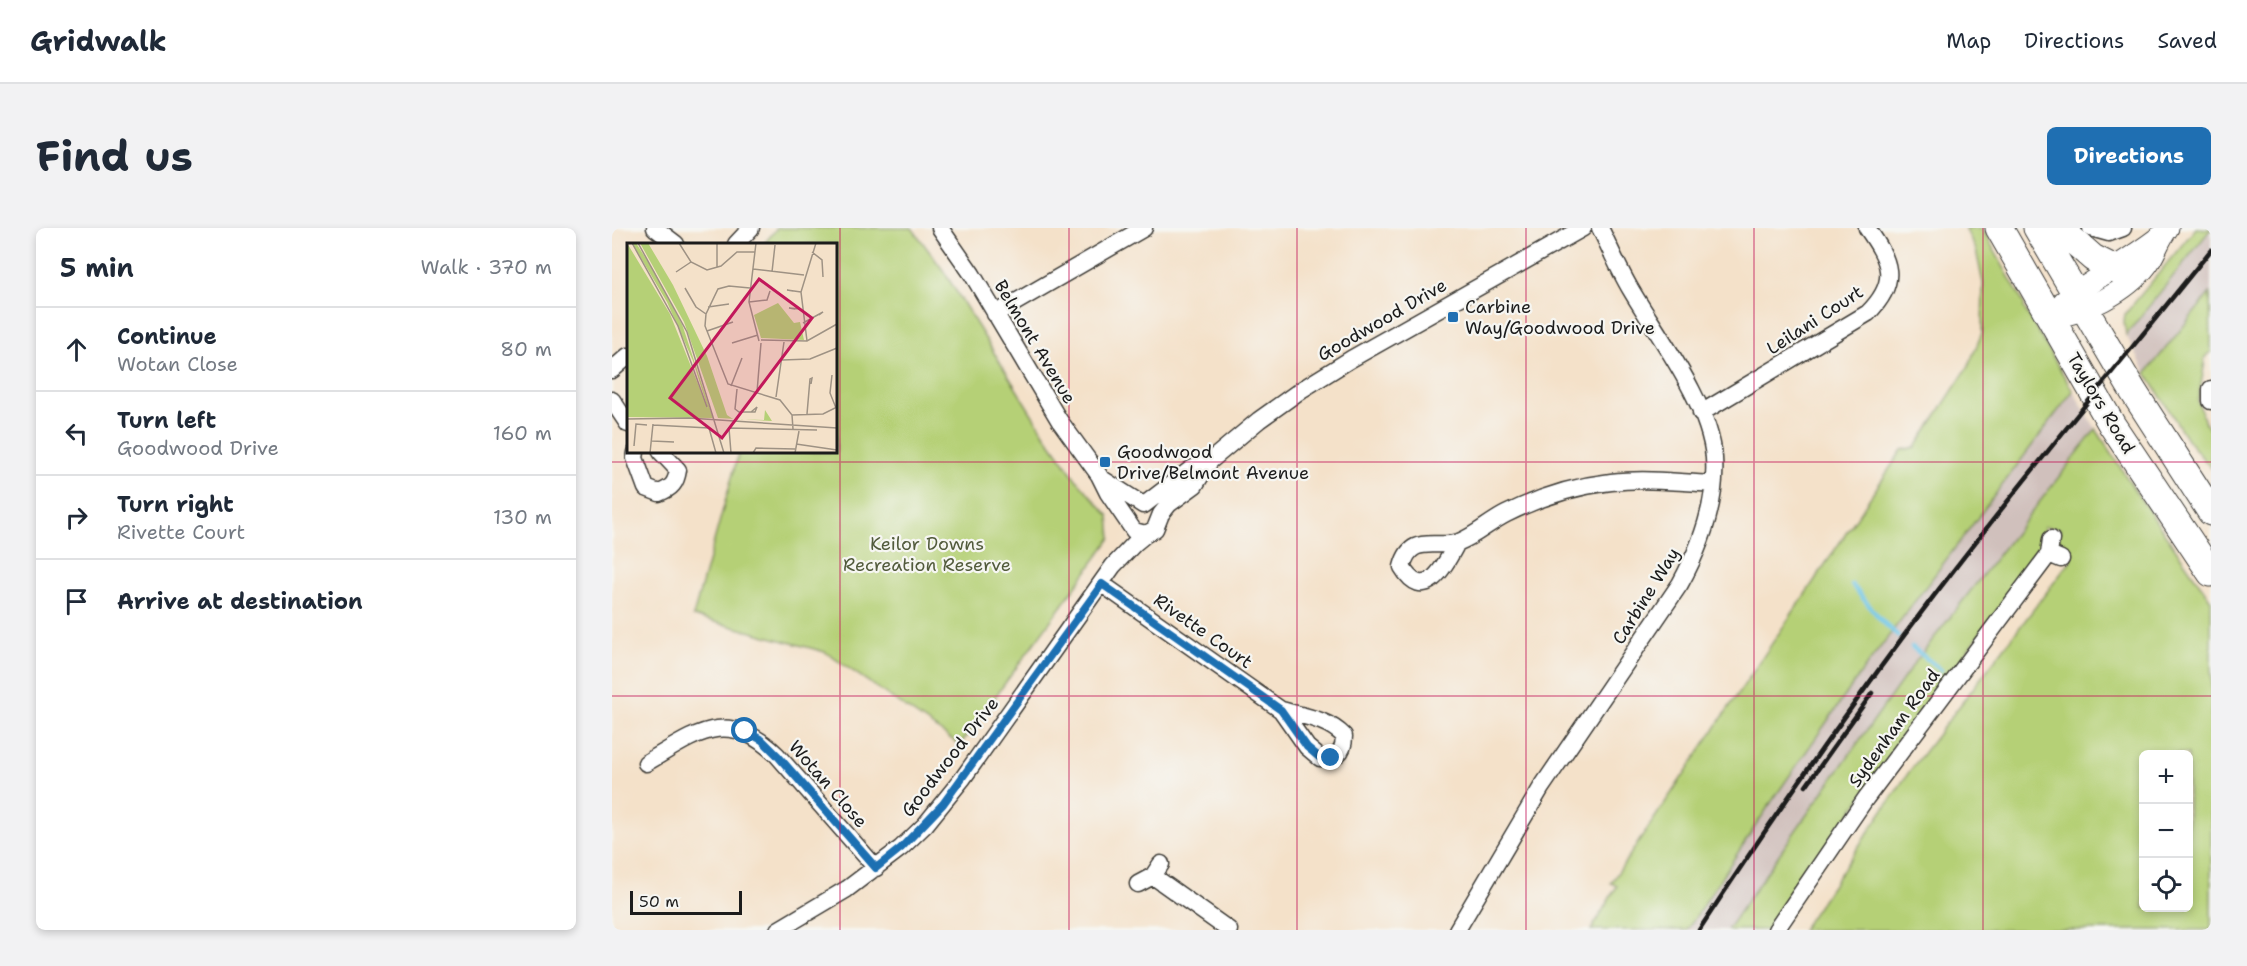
<!DOCTYPE html>
<html lang="en">
<head>
<meta charset="utf-8">
<style>
	:root { --surface:#fff; --page:#f2f2f3; --text:#1f2937; --muted:#747a83; --line:#e0e1e3; --accent:#1f6fb2 }
	body { margin:0; font-family:"Shantell Sans",sans-serif; background:var(--page); color:var(--text) }
	.controls { position:absolute; right:18px; bottom:18px; display:grid; overflow:hidden; border-radius:9px; box-shadow:0 3px 9px #0003 }
	.controls button { width:54px; height:54px; display:grid; place-items:center; padding:0; border:0; border-bottom:2px solid var(--line); background:var(--surface); color:var(--text); font:30px sans-serif }
	.scale { position:absolute; left:18px; bottom:15px; width:112px; box-sizing:border-box; padding-left:6px; border:3px solid #1c1c1c; border-top:0; font-size:16px; line-height:21px; white-space:nowrap; color:#1c1c1c; -webkit-text-stroke:4px #f6f6f2; paint-order:stroke }
	.stop { position:absolute; width:18px; height:18px; margin:-14px; border:4px solid #1f6fb2; border-radius:50%; background:#fff }
	.stop.end { background:#1f6fb2; border-color:#fff; box-shadow:0 2px 6px #0008 }
	.list { margin:0; padding:0; list-style:none }
	h2 { display:flex; justify-content:space-between; align-items:center; height:78px; margin:0; padding:0 24px; font-size:26px }
	h2 small { font-size:20px; font-weight:400; color:var(--muted) }
	.list li { display:grid; grid-template-columns:39px 1fr auto; gap:18px; align-items:center; box-sizing:border-box; height:84px; padding:0 24px; border-top:2px solid var(--line) }
	.list b { display:block; font-size:22px; white-space:nowrap }
	.list p { margin:0; font-size:20px; white-space:nowrap; color:var(--muted) }
	.list em { font-size:20px; font-style:normal; color:var(--muted) }
	.icon { flex:none; width:33px; height:33px; fill:none; stroke:currentColor; stroke-width:2; stroke-linecap:round; stroke-linejoin:round }
	.map { position:relative; flex:none; width:1599px; height:702px; overflow:hidden; border-radius:9px }
	header { display:flex; align-items:center; gap:36px; box-sizing:border-box; height:84px; padding:0 30px; background:var(--surface); border-bottom:2px solid var(--line) }
	header strong { font-size:28px }
	nav { display:flex; gap:33px; margin-inline-start:auto; font-size:21px }
	.intro { display:flex; align-items:center; justify-content:space-between; box-sizing:border-box; height:144px; padding:0 36px }
	h1 { margin:0; font-size:42px }
	.button { padding:15px 27px; border-radius:9px; background:var(--accent); color:#fff; font-size:21px; font-weight:700 }
	main { display:flex; gap:36px; padding:0 36px }
	aside { flex:1; background:var(--surface); border-radius:9px; box-shadow:0 3px 9px #0003 }
	.map>svg:first-child { display:block }
</style>
</head>
<body>
<header>
<strong>Gridwalk</strong>
<nav><a>Map</a><a>Directions</a><a>Saved</a></nav>
</header>
<div class="intro"><h1>Find us</h1><a class="button">Directions</a></div>
<main>
<aside>
<h2>5 min<small>Walk · 370 m</small></h2>
<ul class="list">
<li><svg class="icon" aria-label="ahead" viewBox="0 0 24 24"><path d="M12 20V5M6 11l6-6 6 6"/></svg><div><b>Continue</b><p>Wotan Close</p></div><em>80 m</em></li>
<li><svg class="icon" aria-label="left" viewBox="0 0 24 24"><path d="M17 20v-9H6M10 6l-5 5 5 5"/></svg><div><b>Turn left</b><p>Goodwood Drive</p></div><em>160 m</em></li>
<li><svg class="icon" aria-label="right" viewBox="0 0 24 24"><path d="M7 20v-9h11M14 6l5 5-5 5"/></svg><div><b>Turn right</b><p>Rivette Court</p></div><em>130 m</em></li>
<li><svg class="icon" aria-label="arrive" viewBox="0 0 24 24"><path d="M6 21V4h12l-3 4 3 4H6"/></svg><div><b>Arrive at destination</b></div></li>
</ul>
</aside>
<div class="map">
<svg width="1599" height="702" viewBox="0 0 1599 702">
	<rect width="100%" height="100%" fill="#f6f6f2"/>
	<filter id="ink" filterUnits="userSpaceOnUse"><feTurbulence type="fractalNoise" baseFrequency=".0167" numOctaves="2"/><feDisplacementMap in="SourceGraphic" scale="12" xChannelSelector="R" yChannelSelector="G"/><feConvolveMatrix kernelMatrix="1 2 1 2 8 2 1 2 1" color-interpolation-filters="sRGB"/></filter>
	<filter id="wash" filterUnits="userSpaceOnUse"><feTurbulence type="fractalNoise" baseFrequency=".008" numOctaves="4" result="noise"/><feDisplacementMap in="SourceGraphic" scale="24" xChannelSelector="R" yChannelSelector="G"/><feGaussianBlur stdDeviation="1.35" result="paint"/><feColorMatrix in="noise" values="0 0 0 0 0 0 0 0 0 0 0 0 0 0 0 0 0 1.4 0 .05"/><feComposite in="paint" operator="in"/></filter>
	<g filter="url(#wash)">
		<rect width="100%" height="100%" fill="#f4e1c9"/>
		<path fill="#d0c0bc" d="M1599,1V65L1534,145L1514,107Z
			M1461,163L1484,201L1301,437L1184,602L1115,702H1075L1156,579L1246,449Z"/>
		<path fill="#b5d076" stroke="#687649" stroke-width="1.5" fill-rule="evenodd" d="M165,0H300L331,42L431,204L464,251L497,288L499,310L348,517L213,424L81,388L127,224H224V16H152Z
			M1353,0H1370L1412,76V80L1461,163L1246,449L1156,579L1075,702H979L1005,658L999,655L1290,222L1304,219L1356,139L1370,105L1371,55L1364,22Z
			M1584,0L1599,1L1514,107L1512,93L1513,86Z
			M1598,65L1599,124L1592,131L1593,134L1586,173L1593,195L1599,203V240L1575,211L1534,145Z
			M1484,201L1526,267L1599,372V702H1190L1297,544L1460,331C1447,323 1444,316 1448,301L1432,299L1429,322L1297,502L1156,702H1115L1184,602L1301,437ZM1532,526H1576V680H1532Z"/>
		<g fill="none" stroke-linecap="round" stroke-linejoin="round">
			<path stroke="#69c4e7" stroke-width="4.5" d="M1240,357L1270,393L1286,408
				M1300,419L1329,442"/>
		</g>
	</g>
	<g filter="url(#ink)">
		<g fill="none" stroke-linecap="round" stroke-linejoin="round">
			<g stroke="#3c3a36" stroke-width="19">
				<path id="minor" d="M43,0L64,16
					M328,0L360,46L447,192L487,247L496,265L522,303L534,306L543,301L549,286L557,276L583,257L598,233
					M1479,0L1497,5L1511,0
					M124,16L139,0
					M383,86L532,0
					M0,142L16,128
					M1599,161V173
					M0,172L16,196
					M1089,185L1256,85C1288,53 1278,33 1255,0
					M24,224L23,230L34,260L47,265C60,260 64,255 66,242L49,224
					M492,252L531,277
					M532,277L579,241L598,233L647,192L689,162L739,131L971,0
					M1439,311L1437,326L1449,331
					M845,315C833,337 813,378 790,339C799,304 824,322 847,314C863,308 878,294 894,286C926,270 964,258 999,254C1033,250 1067,254 1101,256
					M490,356L669,482L695,519L708,530C724,530 732,526 732,508C716,491 691,488 669,482
					M34,535C85,505 115,479 165,527L264,640
					M541,648L617,702
					M526,656L541,648L549,636
					M166,702L235,661L289,620L313,597L351,550L501,338L523,315L534,306
					M845,702L929,560L1068,356C1089,318 1105,275 1102,230C1098,176 1046,108 1019,62C1007,42 998,20 988,0
					M1164,702L1254,570L1437,326"/>
			</g>
			<g stroke="#3c3a36" stroke-width="23">
				<path id="tertiary" d="M1451,74C1482,51 1516,33 1547,9
					M1438,90C1471,86 1515,64 1535,37C1544,25 1547,11 1556,0"/>
			</g>
			<g stroke="#3c3a36" stroke-width="29">
				<path id="primary" d="M1387,0L1500,197L1599,345
					M1425,0L1521,163L1599,284
					M1447,0L1481,30L1503,41"/>
			</g>
			<use href="#minor" stroke="#fff" stroke-width="16"/>
			<use href="#tertiary" stroke="#fff" stroke-width="21"/>
			<use href="#primary" stroke="#fff" stroke-width="27"/>
			<path stroke="#1c1c1c" stroke-width="4.5" d="M1194,558L1260,465
				M1087,702C1168,579 1251,459 1341,343C1425,234 1513,129 1599,22"/>
		</g>
	</g>
	<g fill="none" stroke-linecap="round" stroke-linejoin="round" filter="url(#ink)">
		<path stroke="#1f6fb2" stroke-width="8" d="M133,503L150,512L165,527L264,640L289,620L331,576L490,356L669,482L695,519L708,530H719"/>
	</g>
	<path fill="none" stroke="#c2185b" stroke-width="1.5" stroke-opacity="0.55" d="M228,0V702M457,0V702M685,0V702M914,0V702M1142,0V702M1371,0V702M0,234H1599M0,468H1599"/>
	<g fill="#1f6fb2" stroke="#f6f6f2" stroke-width="2">
		<rect x="835" y="83" width="12" height="12" rx="3"/>
		<rect x="487" y="228" width="12" height="12" rx="3"/>
	</g>
	<g text-anchor="middle" stroke-width="4.5" stroke-linejoin="round" paint-order="stroke">
		<g font-size="18" fill="#1c1c1c" stroke="#f6f6f2" text-anchor="start">
			<text x="853" y="85">Carbine<tspan x="853" dy="21">Way/Goodwood Drive</tspan></text>
			<text x="505" y="230">Goodwood<tspan x="505" dy="21">Drive/Belmont Avenue</tspan></text>
		</g>
		<g font-size="18" fill="#1c1c1c" stroke="#f6f6f2">
			<text transform="translate(770 92) rotate(-30)" y="6">Goodwood Drive</text>
			<text transform="translate(1203 92) rotate(-33)" y="6">Leilani Court</text>
			<text transform="translate(423 114) rotate(59)" y="6">Belmont Avenue</text>
			<text transform="translate(1489 175) rotate(59)" y="6">Taylors Road</text>
			<text transform="translate(1034 368) rotate(-58)" y="6">Carbine Way</text>
			<text transform="translate(591 403) rotate(35)" y="6">Rivette Court</text>
			<text transform="translate(1282 500) rotate(-54)" y="6">Sydenham Road</text>
			<text transform="translate(338 529) rotate(-52)" y="6">Goodwood Drive</text>
			<text transform="translate(216 556) rotate(49)" y="6">Wotan Close</text>
		</g>
		<g font-size="18" fill="#525b3c" stroke="#f6f6f2">
			<text x="315" y="322">Keilor Downs<tspan x="315" dy="21">Recreation Reserve</tspan></text>
		</g>
	</g>
	<g transform="translate(15 15)">
		<rect width="210" height="210" fill="#f4e1c9"/>
		<path d="M0,0L43,71L81,166L66,118L40,59L5,0H9L27,28L55,81L86,175L0,174ZM13,0H21L46,42L80,113L100,172L106,176L137,177L138,167L145,178L91,175L57,79ZM151,60L167,80L173,79L177,97L134,95L127,72Z" fill="#b5d076"/>
		<path fill="none" stroke="#9e9284" stroke-width="1.5" d="M5,0L51,83L80,164M11,0L60,89L97,210M52,0L64,19L80,27L94,23L110,9H128M90,0V25M129,0L122,59L132,98M185,9L195,17L196,34M126,26L177,32M49,29L64,19M145,29L148,2M58,45L69,64L79,71M123,45L102,43L91,46L79,71L78,83L101,141L153,157L165,172L166,186M166,48L160,47L174,49M122,59L140,57L143,48M81,64L102,61M168,66L162,65L174,66M176,80L196,69L192,72M80,88L106,79M134,97L180,98L210,81M180,98L174,49L189,0M105,100L131,92M155,117L183,116L210,105M205,132L203,150L209,165M104,143L115,115M110,146L108,166L112,169H128L130,164L124,169M130,149L134,100M149,154L157,99M180,171L183,136L185,135L184,141M165,172L196,171L210,164M0,176L62,175L210,185M26,182L82,185L89,210M25,198L47,199M169,201L210,207M7,203L9,181L20,182M23,210L26,181M104,210L102,185L190,187M126,210L129,205L168,206M168,210L172,188"/>
		<path fill="#c2185b" fill-opacity="0.15" stroke="#c2185b" stroke-width="3" d="M132,36L185,75L95,195L43,155Z"/>
		<rect width="210" height="210" fill="none" stroke="#1c1c1c" stroke-width="3"/>
	</g>
</svg>
<div class="controls">
<button>+</button>
<button>−</button>
<button><svg class="icon" aria-label="locate" viewBox="0 0 24 24"><circle cx="12" cy="12" r="6"/><path d="M12 2v4M12 18v4M2 12h4M18 12h4"/></svg></button>
</div>
<div class="scale">50 m</div>
<div class="stop" style="left:133px;top:503px"></div>
<div class="stop end" style="left:719px;top:530px"></div>
</div>
</main>
</body>
</html>
